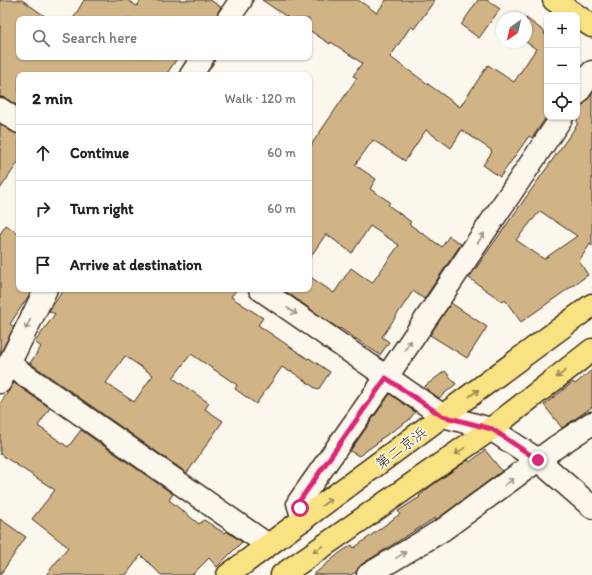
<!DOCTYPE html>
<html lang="en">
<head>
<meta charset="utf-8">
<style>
	:root { --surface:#fff; --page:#f6f6f6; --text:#222; --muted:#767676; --line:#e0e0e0 }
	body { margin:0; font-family:Itim,"Klee One",sans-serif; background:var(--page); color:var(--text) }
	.controls { position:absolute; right:12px; top:12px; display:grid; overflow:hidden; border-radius:8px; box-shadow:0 1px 3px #0004 }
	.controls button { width:36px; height:36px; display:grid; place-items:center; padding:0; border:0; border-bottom:1px solid var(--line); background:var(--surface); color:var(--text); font:20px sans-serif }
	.compass { position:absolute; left:496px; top:12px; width:36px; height:36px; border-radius:50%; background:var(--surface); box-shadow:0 1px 3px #0004; rotate:214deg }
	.stop { position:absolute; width:12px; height:12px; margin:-9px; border:3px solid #db2777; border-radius:50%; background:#fff }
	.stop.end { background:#db2777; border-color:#fff; box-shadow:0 1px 4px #0008 }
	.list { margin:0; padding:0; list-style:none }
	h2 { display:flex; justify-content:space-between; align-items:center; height:52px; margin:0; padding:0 16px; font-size:17px }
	h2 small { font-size:13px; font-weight:400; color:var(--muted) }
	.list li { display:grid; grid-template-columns:26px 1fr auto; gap:12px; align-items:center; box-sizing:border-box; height:56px; padding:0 16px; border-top:1px solid var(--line) }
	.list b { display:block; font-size:15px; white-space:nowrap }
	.list em { font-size:13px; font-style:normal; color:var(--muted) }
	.icon { flex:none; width:22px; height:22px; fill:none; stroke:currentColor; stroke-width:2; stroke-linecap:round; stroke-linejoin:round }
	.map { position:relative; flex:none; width:592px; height:575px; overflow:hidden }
	.search { position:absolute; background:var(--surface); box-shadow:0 1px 3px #0004; left:16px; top:16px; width:296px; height:44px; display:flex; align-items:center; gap:10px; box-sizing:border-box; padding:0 14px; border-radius:8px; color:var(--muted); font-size:15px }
	.panel { position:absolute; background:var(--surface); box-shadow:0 1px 3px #0004; left:16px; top:72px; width:296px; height:220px; border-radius:8px }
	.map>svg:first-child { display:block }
</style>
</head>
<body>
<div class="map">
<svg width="592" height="575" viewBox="0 0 592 575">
	<rect width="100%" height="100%" fill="#fbf7ec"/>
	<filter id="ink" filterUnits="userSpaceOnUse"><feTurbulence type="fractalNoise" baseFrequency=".025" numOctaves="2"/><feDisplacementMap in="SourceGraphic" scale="8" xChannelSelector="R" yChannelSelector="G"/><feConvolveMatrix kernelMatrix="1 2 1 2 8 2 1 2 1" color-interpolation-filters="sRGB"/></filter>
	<g filter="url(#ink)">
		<path fill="#d1b486" stroke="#3b2a1e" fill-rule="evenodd" d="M0,0H22L49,19H19V57H178L166,75H19V107L7,99L0,97Z
			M84,0H127L137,6L141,0H210L221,7L218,12L216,19H73Z
			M262,0H358L377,13L386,0H435L414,29L411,26L390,57L460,107L488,65L514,82L536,49L526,42V18L545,32L544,34L546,36L547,34V116L532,138L529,136L500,177L483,165L492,152L491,150L462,130L451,148L426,130L405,161L373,140L355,165L376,179L370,189L390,202L388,205L411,222L409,224L442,247L449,236L461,244L424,299L413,291L382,337L389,342L380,355L340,328L339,329L282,289H309V276L334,293L351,268L372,283L399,245L370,226L352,253L326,234L309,259V148L357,78L353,76L362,63L331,42L330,44L309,30V19H290Z
			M478,0H487L500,9L479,38L461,25Z
			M592,94V246L590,244L579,261L588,275L521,322L505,300L503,302L469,278L577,125V106L583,105ZM540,211L577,236L544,259L516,240Z
			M0,124L12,132L19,134V161L0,189Z
			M6,225L19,234V289H26L31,292L10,324L14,327L0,354V234Z
			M64,289H237L231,297L263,318L258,325L308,359L309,358L330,372L318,390L291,371L290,372L282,367L256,404L235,389L237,385L191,354L173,378L209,403L205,409L223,421L187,473L30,363L41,347L35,342L55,314L49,311ZM125,356L153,375L134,402L106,383Z
			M451,303L487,327L467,358L430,335Z
			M592,370V407L562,428L544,405L573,382L575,384Z
			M445,371L456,384L439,398L428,390L425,386Z
			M14,383L50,408L38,426L68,447L81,430L173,494L169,500L199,524L204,520L224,533L226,531L242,542L217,567L209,558L192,575H161L141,555L126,575H46L68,547L32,519L55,490L0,454V404Z
			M390,394L415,412L409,420L379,440L380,441L359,456L350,451Z
			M485,450L502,471L437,519L435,518L362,564L356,572L351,575H313L341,552L352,545L354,548L400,514L398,511L420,497L419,496L431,486L468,460L470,462Z
			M0,519L26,537L0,575Z"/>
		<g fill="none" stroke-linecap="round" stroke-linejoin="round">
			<g stroke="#3b2a1e" stroke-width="25">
				<path id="minor" d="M228,19L241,0
					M191,75L203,57
					M577,94L592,72
					M0,109L19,122
					M260,289L443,416L491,429L538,460L592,507
					M9,364L268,545
					M0,382L46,289
					M303,520L298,503L386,378L562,117
					M368,575L444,529L553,449L592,423"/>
			</g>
			<g stroke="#3b2a1e" stroke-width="25">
				<path id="major" d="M554,0L576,15
					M577,16L592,26"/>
			</g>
			<g stroke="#3b2a1e" stroke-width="25">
				<path id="highway" d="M228,575L592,305
					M282,575L491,429L592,350"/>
			</g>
			<use href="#minor" stroke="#fbf7ec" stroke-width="22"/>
			<use href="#major" stroke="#f8e281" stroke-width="22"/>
			<use href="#highway" stroke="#f8e281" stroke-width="22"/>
		</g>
		<defs><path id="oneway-shaft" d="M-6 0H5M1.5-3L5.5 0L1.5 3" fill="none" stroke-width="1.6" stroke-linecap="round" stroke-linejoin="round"/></defs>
		<g stroke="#9b9085">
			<use href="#oneway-shaft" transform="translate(481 238) rotate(-56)"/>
			<use href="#oneway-shaft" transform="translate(292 311) rotate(35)"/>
			<use href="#oneway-shaft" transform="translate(28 324) rotate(116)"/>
			<use href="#oneway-shaft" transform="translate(408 345) rotate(-56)"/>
			<use href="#oneway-shaft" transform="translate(509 482) rotate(-36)"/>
			<use href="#oneway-shaft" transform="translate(401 555) rotate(-31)"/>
		</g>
		<g stroke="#9a8650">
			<use href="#oneway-shaft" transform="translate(561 374) rotate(142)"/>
			<use href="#oneway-shaft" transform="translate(474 393) rotate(-37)"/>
			<use href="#oneway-shaft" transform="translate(460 451) rotate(145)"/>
			<use href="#oneway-shaft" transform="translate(327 502) rotate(-37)"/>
			<use href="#oneway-shaft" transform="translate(318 549) rotate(145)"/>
		</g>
	</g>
	<g fill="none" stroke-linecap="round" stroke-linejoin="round" filter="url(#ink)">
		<path stroke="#db2777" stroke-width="5" d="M300,508L298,503L386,378L442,416L492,429L538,460"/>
	</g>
	<g text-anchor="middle" stroke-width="3" stroke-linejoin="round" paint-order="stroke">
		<g font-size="15" fill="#3b2a1e" stroke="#fbf7ec">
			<text transform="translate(401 448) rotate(-37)" y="5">第二京浜</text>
		</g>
	</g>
</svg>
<div class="controls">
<button>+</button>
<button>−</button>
<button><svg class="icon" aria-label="locate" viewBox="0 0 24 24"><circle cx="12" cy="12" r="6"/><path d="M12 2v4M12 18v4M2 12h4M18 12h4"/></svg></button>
</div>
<svg class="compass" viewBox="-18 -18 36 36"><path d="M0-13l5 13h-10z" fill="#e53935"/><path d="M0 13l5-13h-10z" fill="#767676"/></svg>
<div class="stop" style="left:300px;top:508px"></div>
<div class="stop end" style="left:538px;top:460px"></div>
<div class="search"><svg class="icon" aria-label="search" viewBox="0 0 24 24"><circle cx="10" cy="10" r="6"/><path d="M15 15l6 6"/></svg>Search here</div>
<section class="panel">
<h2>2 min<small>Walk · 120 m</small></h2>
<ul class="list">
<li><svg class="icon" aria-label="ahead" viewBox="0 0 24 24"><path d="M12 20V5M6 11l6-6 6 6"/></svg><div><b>Continue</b></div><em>60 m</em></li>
<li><svg class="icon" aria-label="right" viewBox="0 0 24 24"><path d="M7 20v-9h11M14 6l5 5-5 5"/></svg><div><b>Turn right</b></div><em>60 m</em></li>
<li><svg class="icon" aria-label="arrive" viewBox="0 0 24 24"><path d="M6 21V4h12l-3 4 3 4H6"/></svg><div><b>Arrive at destination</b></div></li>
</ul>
</section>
</div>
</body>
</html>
